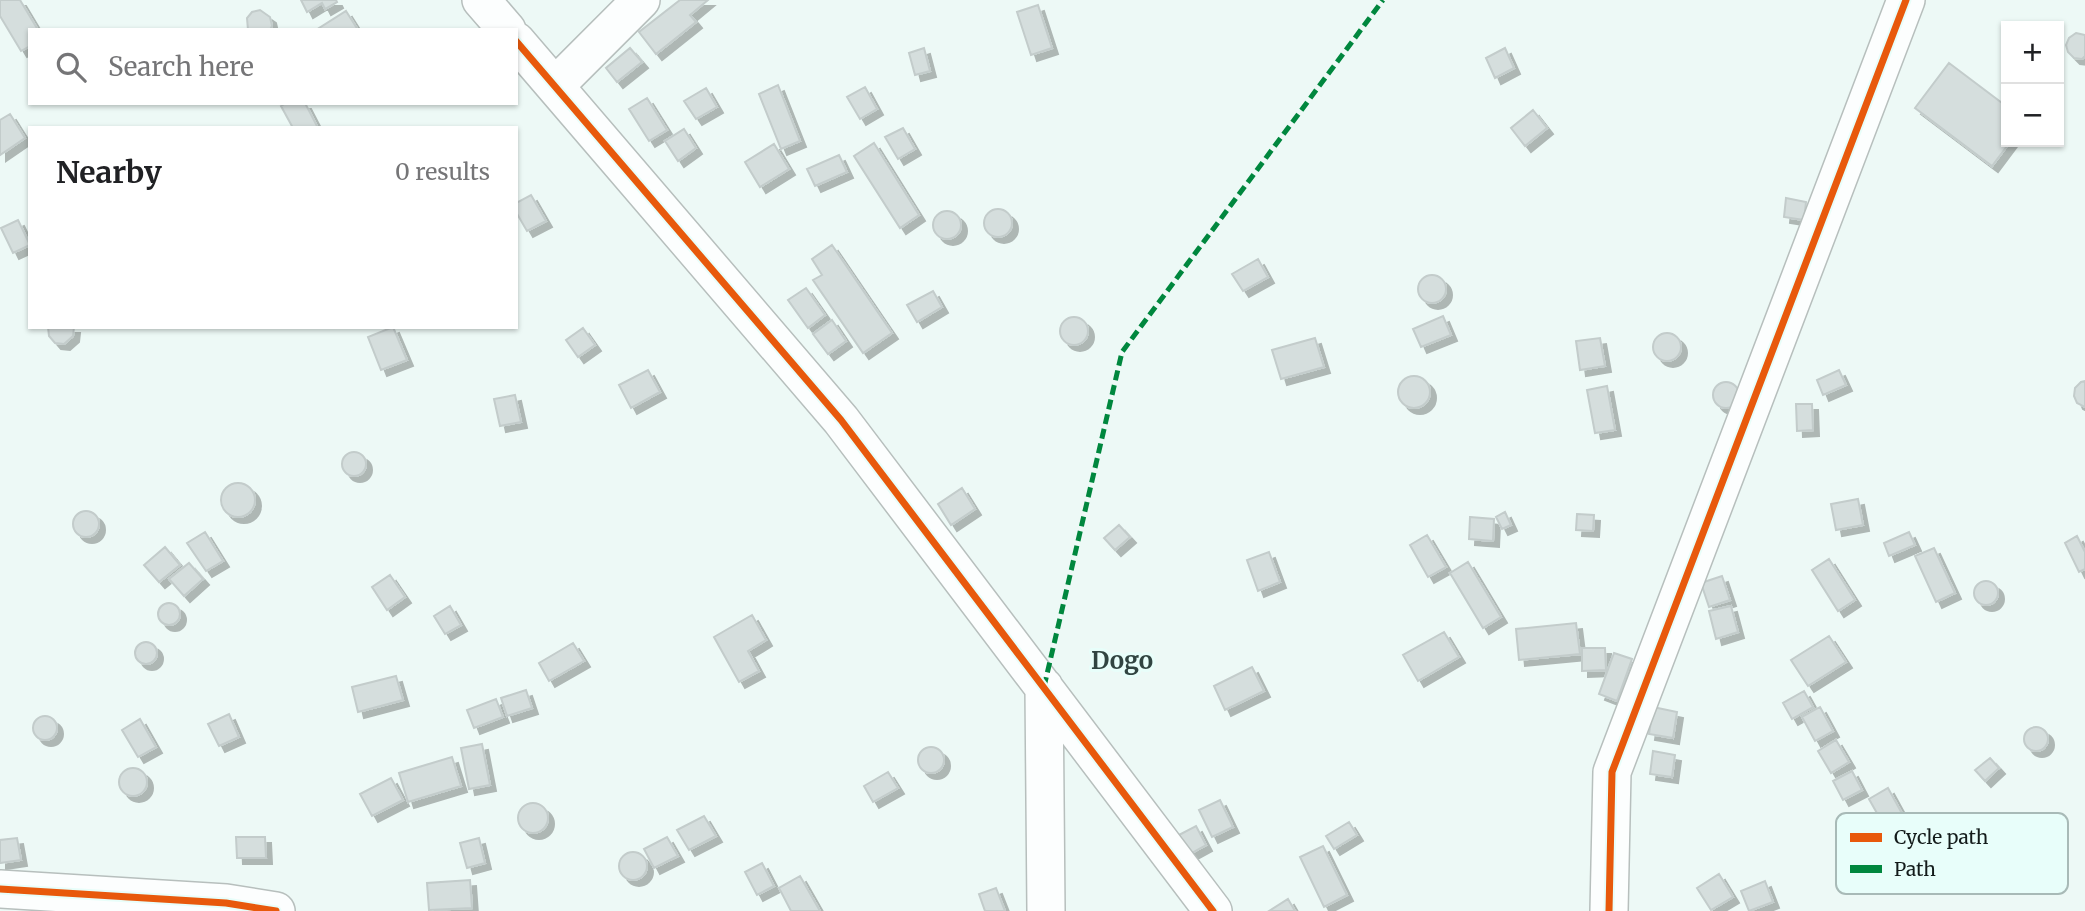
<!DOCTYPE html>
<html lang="en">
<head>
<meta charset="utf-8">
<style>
	:root { --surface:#fff; --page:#f2f2f2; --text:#202124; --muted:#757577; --line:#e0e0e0 }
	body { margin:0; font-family:Merriweather,serif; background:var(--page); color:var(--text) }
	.controls { position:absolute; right:21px; top:21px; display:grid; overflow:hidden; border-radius:0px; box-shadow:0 2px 5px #0004 }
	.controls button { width:63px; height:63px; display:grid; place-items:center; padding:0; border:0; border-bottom:2px solid var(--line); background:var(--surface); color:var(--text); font:35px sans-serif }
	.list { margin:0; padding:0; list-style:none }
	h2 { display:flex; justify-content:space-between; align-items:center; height:91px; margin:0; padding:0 28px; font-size:30px }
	h2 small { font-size:23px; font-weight:400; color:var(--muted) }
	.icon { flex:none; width:38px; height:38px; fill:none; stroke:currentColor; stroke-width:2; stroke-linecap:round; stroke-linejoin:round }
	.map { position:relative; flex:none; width:2085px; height:911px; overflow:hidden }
	.search { position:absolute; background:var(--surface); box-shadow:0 2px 5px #0004; left:28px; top:28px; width:490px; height:77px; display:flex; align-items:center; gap:18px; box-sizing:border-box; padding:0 24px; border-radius:0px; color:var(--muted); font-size:26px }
	.panel { position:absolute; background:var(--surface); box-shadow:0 2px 5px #0004; left:28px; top:126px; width:490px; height:203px; border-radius:0px }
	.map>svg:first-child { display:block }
</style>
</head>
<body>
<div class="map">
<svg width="2085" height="911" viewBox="0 0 2085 911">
	<defs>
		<filter id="shadow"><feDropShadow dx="6" dy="6" stdDeviation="0" flood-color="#0004"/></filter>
	</defs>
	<rect width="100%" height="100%" fill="#edf9f6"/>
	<path fill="#d5dedd" stroke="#c3cccb" stroke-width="2" filter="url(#shadow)" d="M0,0H20L38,30H30V46L21,51L0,16Z
		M301,0H336L337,2L325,9L322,3L307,12Z
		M680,0H708L690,15L696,22L656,54L639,32Z
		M1038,5L1052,48L1031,55L1017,12Z
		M260,10L270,17L272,26L270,30H248L247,18L252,12Z
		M346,11L358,30H316Z
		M2076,33L2085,35V56L2082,59L2074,58L2068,52L2066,45L2069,38Z
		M630,48L642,62L617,82L606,68Z
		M924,48L930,71L915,75L909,53Z
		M1505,48L1514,68L1495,78L1486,58Z
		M1949,63L2006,106V142H2010L1992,166L1915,108Z
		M778,85L800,141L781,149L759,94Z
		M865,87L877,109L860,119L847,97Z
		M706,88L717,107L696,119L684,101Z
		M647,98L667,130L649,141L629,109Z
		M286,103H305L318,128H293L281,106Z
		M1533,110L1547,128L1525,146L1511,128Z
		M10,114L25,138L0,155V120Z
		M903,128L915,149L898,159L885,137Z
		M684,129L696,148L678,161L665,141Z
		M874,143L919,215L900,228L854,156Z
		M774,144L789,169L760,187L745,162Z
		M839,155L847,172L815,186L807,169Z
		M531,195L546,221L527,231L516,212V203Z
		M1786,198L1806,202L1804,220L1784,217Z
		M984 223a14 14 0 1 1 28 0a14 14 0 1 1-28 0Z
		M933 225a14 14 0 1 1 28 0a14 14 0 1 1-28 0Z
		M18,220L30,245L13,253L1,228Z
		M832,245L892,333L863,353L813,280L822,275L812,259Z
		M1258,259L1268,277L1243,291L1232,274Z
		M1418 289a14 14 0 1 1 28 0a14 14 0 1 1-28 0Z
		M806,288L825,315L808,328L788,300Z
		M933,291L942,307L917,322L907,305Z
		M1443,316L1451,335L1421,347L1413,329Z
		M1060 331a14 14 0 1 1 28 0a14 14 0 1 1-28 0Z
		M832,320L846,341L828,354L813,334Z
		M48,327H74L73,336L64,344L55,343L49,336Z
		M393,327L407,360L381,370L368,337Z
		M583,328L595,345L578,357L566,340Z
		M1653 347a14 14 0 1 1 28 0a14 14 0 1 1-28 0Z
		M1315,338L1324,367L1281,379L1272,350Z
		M1600,338L1605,366L1580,370L1576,341Z
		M648,370L660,392L631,408L619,385Z
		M1839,370L1846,385L1823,395L1817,380Z
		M1398 392a16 16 0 1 1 32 0a16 16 0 1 1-32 0Z
		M2085,381V407L2077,403L2074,396L2075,388L2081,382Z
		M1713 395a13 13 0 1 1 26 0a13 13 0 1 1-26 0Z
		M1607,386L1615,430L1595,433L1587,390Z
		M515,395L521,422L500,426L494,399Z
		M1796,404H1812L1813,430L1797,431Z
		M342 464a12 12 0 1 1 24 0a12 12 0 1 1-24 0Z
		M221 500a17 17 0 1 1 34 0a17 17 0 1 1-34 0Z
		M962,488L975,509L951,525L938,504Z
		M1858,499L1863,525L1836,530L1831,504Z
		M73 524a13 13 0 1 1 26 0a13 13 0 1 1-26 0Z
		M1505,512L1511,525L1502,529L1496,517Z
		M1577,514L1594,515L1593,531L1576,530Z
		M1470,517L1494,519L1493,541L1469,539Z
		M1119,525L1130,537L1115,550L1104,538Z
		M205,532L223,561L206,571L187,543Z
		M1909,532L1915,545L1889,556L1884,543Z
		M1427,535L1446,567L1428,577L1410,545Z
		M2077,536L2085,552V569L2079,572L2065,543Z
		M165,547L180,565L159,582L144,565Z
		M1934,548L1955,593L1936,602L1915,556Z
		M1269,552L1280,582L1258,591L1247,560Z
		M1829,559L1855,600L1838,611L1812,570Z
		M1468,562L1501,617L1483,628L1450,573Z
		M189,563L203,579L184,596L169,579Z
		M390,575L405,597L387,610L372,587Z
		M1722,576L1730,600L1709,607L1701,583Z
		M1974 593a12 12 0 1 1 24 0a12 12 0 1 1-24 0Z
		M158 614a11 11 0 1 1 22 0a11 11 0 1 1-22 0Z
		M450,606L461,625L445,634L434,616Z
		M1731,606L1738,632L1716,639L1709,611Z
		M752,615L766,640L748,651L759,671L739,682L714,637Z
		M1576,623L1580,654L1519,660L1516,629Z
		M1444,632L1459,657L1418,681L1403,655Z
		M1829,636L1846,662L1808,686L1791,660Z
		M135 653a11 11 0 1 1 22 0a11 11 0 1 1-22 0Z
		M573,643L584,661L549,681L539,663Z
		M1582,648H1605L1606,670L1582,671Z
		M1614,653L1632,659L1617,701L1599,694Z
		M1252,667L1264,691L1225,710L1214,686Z
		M396,676L403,700L358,712L352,687Z
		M526,690L532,708L507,716L501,698Z
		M1804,691L1813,707L1792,719L1783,703Z
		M496,699L503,717L474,728L467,710Z
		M1653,707L1677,712L1673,738L1649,734Z
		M1820,707L1833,731L1815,741L1802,717Z
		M229,714L239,737L219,746L208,724Z
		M33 728a12 12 0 1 1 24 0a12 12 0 1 1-24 0Z
		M140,719L156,747L138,757L122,730Z
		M2024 739a12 12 0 1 1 24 0a12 12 0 1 1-24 0Z
		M1836,740L1849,762L1831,773L1818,751Z
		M482,744L490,785L469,789L461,748Z
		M918 760a13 13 0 1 1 26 0a13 13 0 1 1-26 0Z
		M1653,751L1675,755L1672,777L1650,774Z
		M452,757L461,786L408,802L399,773Z
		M1990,758L1999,768L1985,781L1975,770Z
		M119 782a14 14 0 1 1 28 0a14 14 0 1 1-28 0Z
		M1852,771L1862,790L1843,800L1833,781Z
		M888,772L898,788L873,802L864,786Z
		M391,778L403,800L372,816L360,794Z
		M1888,788L1910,828L1891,838L1869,799Z
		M1220,800L1233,827L1212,837L1199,810Z
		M518 818a15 15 0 1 1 30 0a15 15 0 1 1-30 0Z
		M704,816L716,836L689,850L677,830Z
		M1349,822L1357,835L1334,849L1326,836Z
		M1196,826L1206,845L1188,855L1177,836Z
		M236,837H265L266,858H237Z
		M667,837L678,856L654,868L644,849Z
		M17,838L21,860L0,863V840Z
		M479,838L485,863L467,868L460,843Z
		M1323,846L1347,895L1324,907L1300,857Z
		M619 866a14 14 0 1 1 28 0a14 14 0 1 1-28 0Z
		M762,863L774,886L757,895L745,872Z
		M1719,874L1733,897L1711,910L1697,888Z
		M800,876L820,911H791L779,888Z
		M470,880L472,908L429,910L427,883Z
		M1765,881L1773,902L1749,911L1741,891Z
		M996,888L1005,911H985L979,894Z
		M1288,899L1295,911H1269Z"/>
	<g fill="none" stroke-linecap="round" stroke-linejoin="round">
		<g stroke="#b7bfbd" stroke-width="40">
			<path id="minor" d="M481,0L507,30
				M516,41L841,420L1213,911
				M555,86L641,0
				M1044,687L1046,911
				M0,889L226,903L276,911
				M1609,911L1612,772L1906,0"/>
		</g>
		<use href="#minor" stroke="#fcfefe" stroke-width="37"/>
		<path stroke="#00873e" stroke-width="5" stroke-dasharray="10 5" stroke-linecap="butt" d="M1044,687L1122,352L1383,0"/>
		<g stroke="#e8fefa" stroke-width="11">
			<path id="cycleway" d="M516,41L841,420L1213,911
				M0,889L226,903L276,911
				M1609,911L1612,772L1906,0"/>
		</g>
		<use href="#cycleway" stroke="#e8590c" stroke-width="7"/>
	</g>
	<g text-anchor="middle" stroke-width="6" stroke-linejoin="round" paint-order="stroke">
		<g font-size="24" font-weight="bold" fill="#314441" stroke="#e8fefa">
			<text x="1122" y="669">Dogo</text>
		</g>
	</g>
	<rect x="1836" y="813" width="232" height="81" rx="10" fill="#e8fefa" stroke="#a8bab7" stroke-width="2"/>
	<rect x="1850" y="833" width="32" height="9" fill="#e8590c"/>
	<rect x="1850" y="865" width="32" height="8" fill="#00873e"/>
	<g font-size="19" fill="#131b1a">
		<text x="1894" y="844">Cycle path</text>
		<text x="1894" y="876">Path</text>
	</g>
</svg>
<div class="controls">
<button>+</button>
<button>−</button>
</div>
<div class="search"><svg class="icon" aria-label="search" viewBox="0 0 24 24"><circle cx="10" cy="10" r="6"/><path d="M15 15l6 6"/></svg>Search here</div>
<section class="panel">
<h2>Nearby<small>0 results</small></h2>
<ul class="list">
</ul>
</section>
</div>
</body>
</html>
